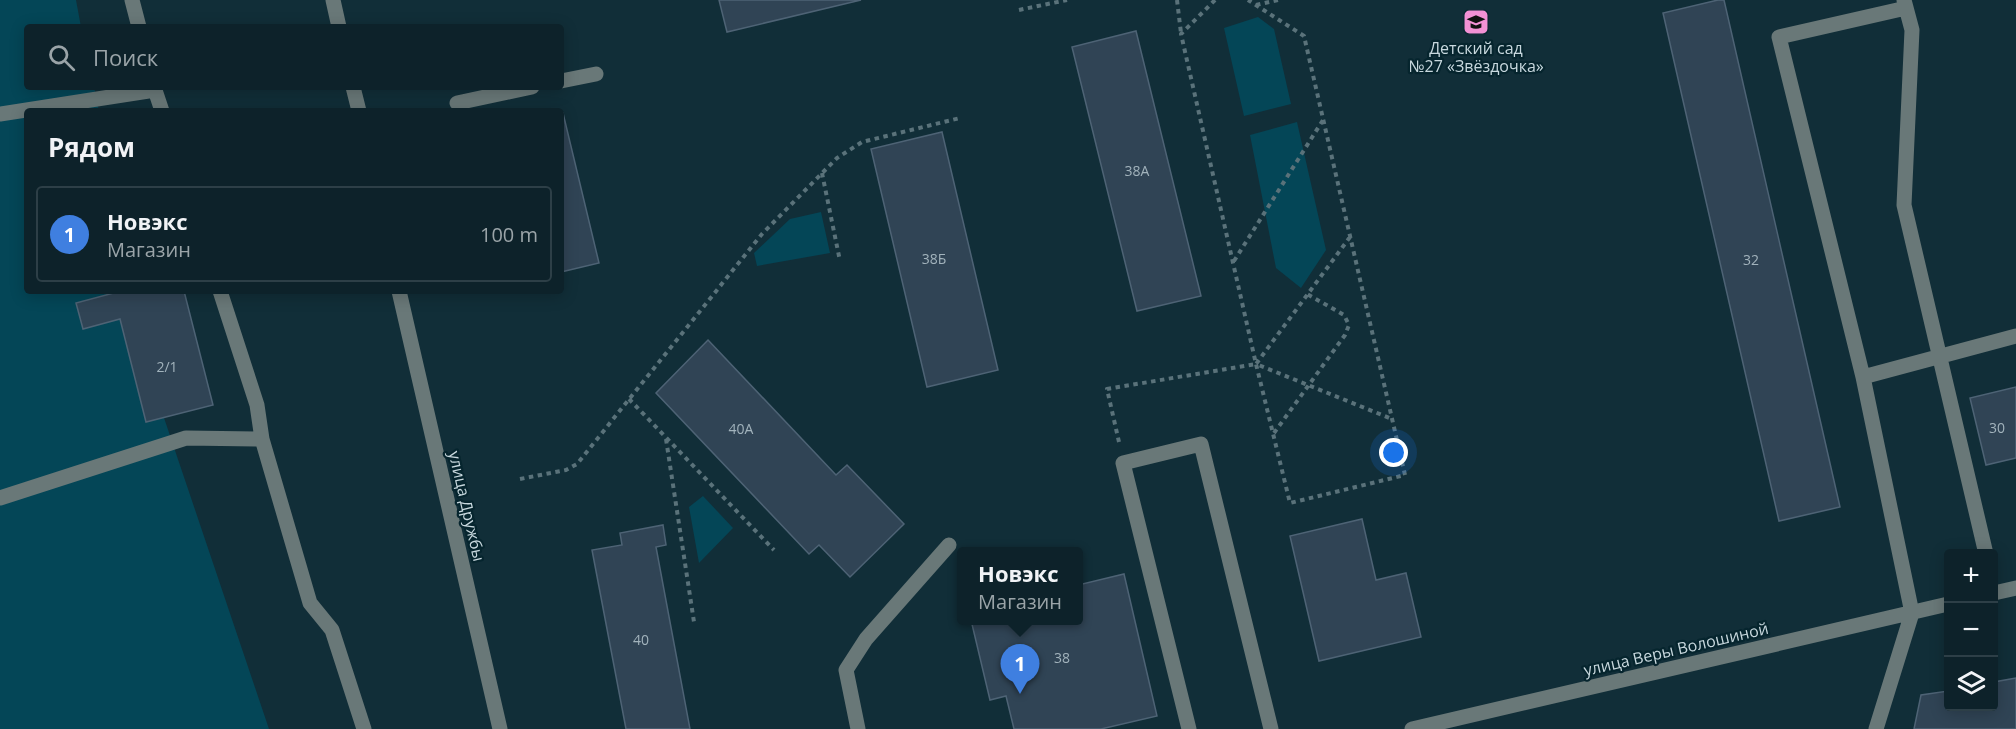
<!DOCTYPE html>
<html lang="ru">
<head>
<meta charset="utf-8">
<style>
	:root { --surface:#0d222a; --page:#1b2f36; --text:#f1f3f6; --muted:#9aa4a8; --line:#2d3f47; --accent:#f391d5 }
	body { margin:0; font-family:"Open Sans",sans-serif; background:var(--page); color:var(--text) }
	.controls { position:absolute; right:18px; bottom:18px; display:grid; overflow:hidden; border-radius:6px; box-shadow:0 3px 15px #0003 }
	.controls button { width:54px; height:54px; display:grid; place-items:center; padding:0; border:0; border-bottom:2px solid var(--line); background:var(--surface); color:var(--text); font:30px sans-serif }
	.you { position:absolute; left:1394px; top:453px; width:21px; height:21px; margin:-15px; border:4px solid #fff; border-radius:50%; background:#1a73e8; box-shadow:0 0 0 9px #1a73e833 }
	.badge { display:grid; place-items:center; width:39px; height:39px; border-radius:50%; background:var(--accent); color:#fff; font-size:20px; font-weight:700 }
	.pin { position:absolute; translate:-50% -50px; filter:drop-shadow(0 2px 3px #0008) }
	.pin::after { content:''; position:absolute; top:32px; width:21px; height:18px; background:inherit; clip-path:polygon(0 0,100% 0,50% 100%) }
	.popup { position:absolute; left:957px; top:547px; width:126px; height:78px; box-sizing:border-box; display:grid; place-content:center; border-radius:6px; background:var(--surface); filter:drop-shadow(0 2px 4px #0005); font-size:20px; white-space:nowrap; color:var(--muted) }
	.popup b { font-size:22px; color:var(--text) }
	.popup::after { content:''; position:absolute; left:50%; top:100%; margin-left:-12px; border:12px solid transparent; border-top-color:var(--surface) }
	.list { margin:0; padding:0; list-style:none }
	h2 { display:flex; justify-content:space-between; align-items:center; height:78px; margin:0; padding:0 24px; font-size:26px }
	h2 small { font-size:20px; font-weight:400; color:var(--muted) }
	.list li { display:grid; grid-template-columns:39px 1fr auto; gap:18px; align-items:center; box-sizing:border-box; height:96px; margin:0 12px 12px; padding:0 12px; border:2px solid var(--line); border-radius:6px }
	.list b { display:block; font-size:22px; white-space:nowrap }
	.list p { margin:0; font-size:20px; white-space:nowrap; color:var(--muted) }
	.list em { font-size:20px; font-style:normal; color:var(--muted) }
	.icon { flex:none; width:33px; height:33px; fill:none; stroke:currentColor; stroke-width:2; stroke-linecap:round; stroke-linejoin:round }
	.map { position:relative; flex:none; width:2016px; height:729px; overflow:hidden }
	.search { position:absolute; background:var(--surface); box-shadow:0 3px 15px #0003; left:24px; top:24px; width:540px; height:66px; display:flex; align-items:center; gap:15px; box-sizing:border-box; padding:0 21px; border-radius:6px; color:var(--muted); font-size:22px }
	.panel { position:absolute; background:var(--surface); box-shadow:0 3px 15px #0003; left:24px; top:108px; width:540px; height:186px; border-radius:6px }
	.map>svg:first-child { display:block }
</style>
</head>
<body>
<div class="map">
<svg width="2016" height="729" viewBox="0 0 2016 729">
	<rect width="100%" height="100%" fill="#112e38"/>
	<path fill="#044657" d="M0,0H76L81,27H27V87H94L99,111H27V291H136L159,403L269,729H0Z
		M1258,17L1274,29L1291,104L1244,116L1224,28Z
		M1297,122L1326,250L1301,288L1276,268L1250,135Z
		M821,212L830,253L757,266L754,253L790,219Z
		M703,496L733,528L699,563L689,507Z"/>
	<path fill="#304455" stroke="#4e6375" stroke-width="1.5" d="M719,0H861L727,32Z
		M1718,0H1724L1840,507L1779,521L1663,13Z
		M1136,31L1201,296L1137,311L1072,47Z
		M561,113H563L599,263L561,272Z
		M942,132L998,370L927,387L871,149Z
		M121,291H184L213,405L146,422L120,319L83,329L76,303Z
		M708,340L836,475L847,465L904,524L850,577L819,545L809,554L656,393Z
		M2016,387V458L1986,465L1970,398Z
		M1362,519L1376,580L1406,573L1421,637L1319,661L1290,536Z
		M663,525L666,545L656,547L690,729H626L592,550L622,545L620,533Z
		M1124,574L1157,716L1101,729H1014L1006,696L990,700L971,620H1078V585Z
		M2016,678V729H1914L1921,695L1948,691V706H1994V682Z"/>
	<g fill="none" stroke-linecap="round" stroke-linejoin="round">
		<path stroke="#5a727a" stroke-width="4" stroke-dasharray="4.5 4.5" stroke-linecap="butt" d="M1177,0L1181,33
			M1215,0L1181,34L1256,364L1290,503L1405,475L1304,36L1248,0
			M1256,5L1278,0
			M1019,10L1067,0
			M822,173L840,261
			M1350,237L1256,364L1392,419
			M1234,261L1323,120
			M629,399L774,550
			M1274,433L1345,335L1349,325L1344,315L1307,294
			M666,439L694,622
			M1119,442L1107,389L1256,364
			M520,479L566,470L577,464L762,234L837,158L862,142L960,118"/>
		<path stroke="#697878" stroke-width="15" d="M132,0L139,27
			M333,0L339,27
			M1904,0L1912,30L1904,205L1986,554
			M561,81L596,74
			M154,87L162,111
			M353,87L359,111
			M457,103L532,87
			M0,114L155,90
			M220,291L257,405L262,439L310,603L332,630L364,729
			M399,291L500,729
			M1863,377L2016,336
			M0,498L186,438L262,439
			M1994,593L2016,588
			M858,729L846,670L866,639L949,545
			M1189,729L1123,463L1201,444L1271,729
			M1412,729L1948,604
			M1876,729L1912,613L1863,377L1779,37L1906,8"/>
	</g>
	<defs>
		<g id="school-square" transform="scale(1.35)"><rect x="-9" y="-9" width="18" height="18" rx="4" fill="#f391d5" stroke="#06252e"/><path d="M0-5L7-2L0 1L-7-2ZM-4 1L0 2.5L4 1V4Q0 6-4 4Z" fill="#111"/></g>
	</defs>
	<g fill-rule="evenodd">
		<use href="#school-square" x="1476" y="22"/>
	</g>
	<g text-anchor="middle" stroke-width="4.5" stroke-linejoin="round" paint-order="stroke">
		<g font-size="14" fill="#a2b3bc">
			<text x="1137" y="176">38А</text>
			<text x="934" y="264">38Б</text>
			<text x="1751" y="265">32</text>
			<text x="167" y="372">2/1</text>
			<text x="1997" y="433">30</text>
			<text x="741" y="434">40А</text>
			<text x="641" y="645">40</text>
			<text x="1062" y="663">38</text>
		</g>
		<g font-size="16" fill="#c8d8de" stroke="#06252e">
			<text x="1476" y="54">Детский сад<tspan x="1476" dy="18">№27 «Звёздочка»</tspan></text>
		</g>
		<g font-size="16" fill="#c8d8de" stroke="#06252e">
			<text transform="translate(467 506) rotate(77)" y="6">улица Дружбы</text>
			<text transform="translate(1676 649) rotate(-13)" y="6">улица Веры Волошиной</text>
		</g>
	</g>
</svg>
<div class="controls">
<button>+</button>
<button>−</button>
<button><svg class="icon" aria-label="layers" viewBox="0 0 24 24"><path d="M12 4l9 5-9 5-9-5zM3 14l9 5 9-5"/></svg></button>
</div>
<div class="you"></div>
<div class="pin badge" style="left:1020px;top:694px;background:#3f7fe0">1</div>
<div class="popup"><b>Новэкс</b>Магазин</div>
<div class="search"><svg class="icon" aria-label="search" viewBox="0 0 24 24"><circle cx="10" cy="10" r="6"/><path d="M15 15l6 6"/></svg>Поиск</div>
<section class="panel">
<h2>Рядом<small></small></h2>
<ul class="list">
<li><span class="badge" style="background:#3f7fe0">1</span><div><b>Новэкс</b><p>Магазин</p></div><em>100 m</em></li>
</ul>
</section>
</div>
</body>
</html>
